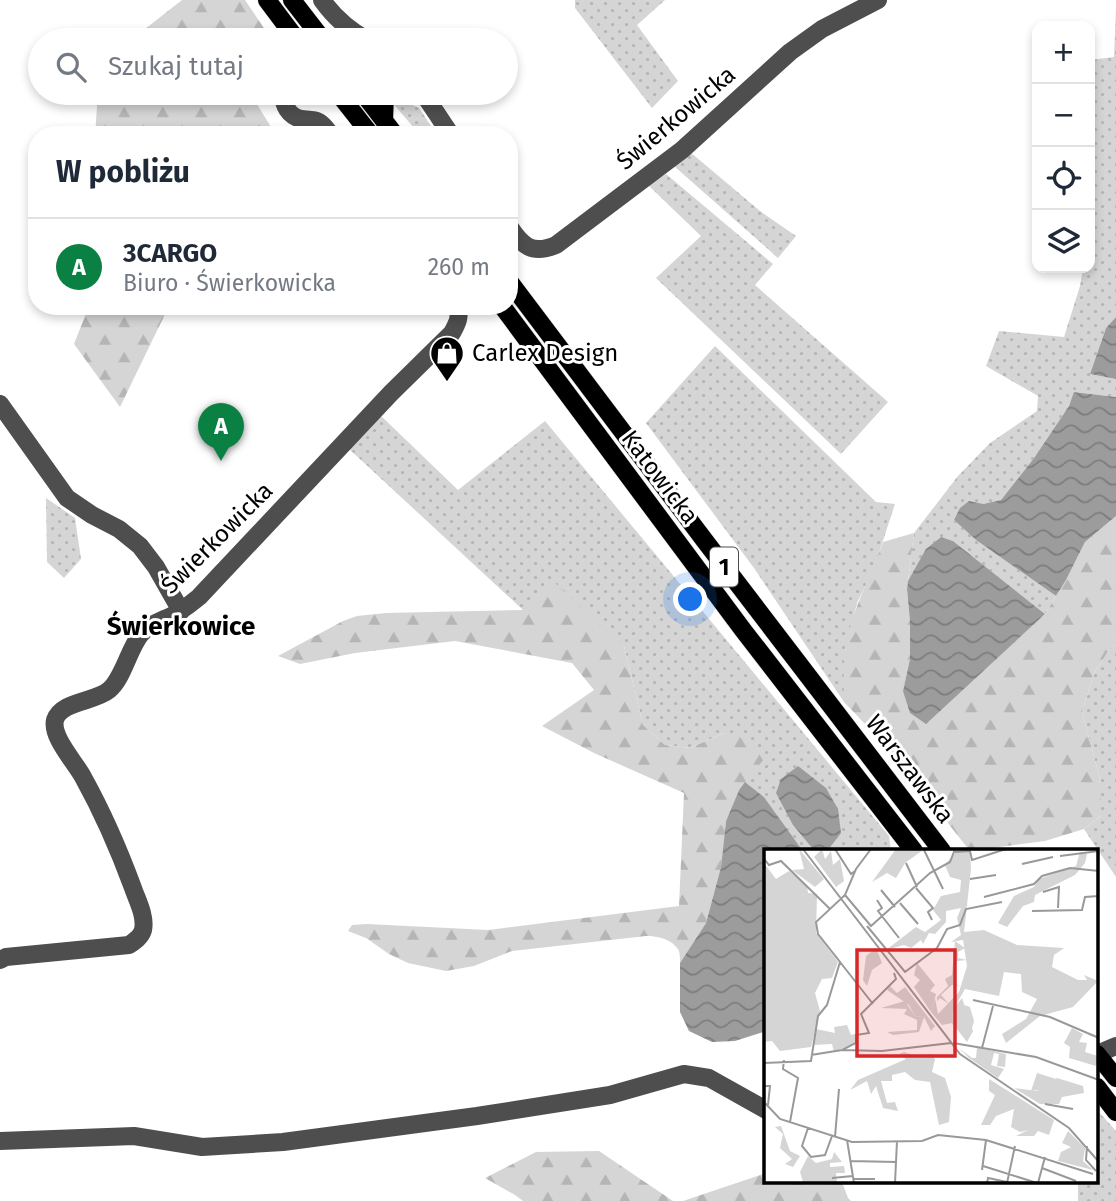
<!DOCTYPE html>
<html lang="pl">
<head>
<meta charset="utf-8">
<style>
	:root { --surface:#fff; --page:#f2f2f3; --text:#1f2937; --muted:#747a83; --line:#e0e1e3; --accent:#0b8043 }
	body { margin:0; font-family:"Fira Sans",sans-serif; background:var(--page); color:var(--text) }
	.controls { position:absolute; right:21px; top:21px; display:grid; overflow:hidden; border-radius:14px; box-shadow:0 4px 10px #0003 }
	.controls button { width:63px; height:63px; display:grid; place-items:center; padding:0; border:0; border-bottom:2px solid var(--line); background:var(--surface); color:var(--text); font:35px sans-serif }
	.you { position:absolute; left:691px; top:600px; width:24px; height:24px; margin:-18px; border:5px solid #fff; border-radius:50%; background:#1a73e8; box-shadow:0 0 0 10px #1a73e833 }
	.badge { display:grid; place-items:center; width:46px; height:46px; border-radius:50%; background:var(--accent); color:#fff; font-size:23px; font-weight:700 }
	.pin { position:absolute; translate:-50% -58px; filter:drop-shadow(0 2px 4px #0008) }
	.pin::after { content:''; position:absolute; top:37px; width:24px; height:21px; background:inherit; clip-path:polygon(0 0,100% 0,50% 100%) }
	.list { margin:0; padding:0; list-style:none }
	h2 { display:flex; justify-content:space-between; align-items:center; height:91px; margin:0; padding:0 28px; font-size:30px }
	h2 small { font-size:23px; font-weight:400; color:var(--muted) }
	.list li { display:grid; grid-template-columns:46px 1fr auto; gap:21px; align-items:center; box-sizing:border-box; height:98px; padding:0 28px; border-top:2px solid var(--line) }
	.list b { display:block; font-size:26px; white-space:nowrap }
	.list p { margin:0; font-size:23px; white-space:nowrap; color:var(--muted) }
	.list em { font-size:23px; font-style:normal; color:var(--muted) }
	.icon { flex:none; width:38px; height:38px; fill:none; stroke:currentColor; stroke-width:2; stroke-linecap:round; stroke-linejoin:round }
	.map { position:relative; flex:none; width:1116px; height:1201px; overflow:hidden }
	.search { position:absolute; background:var(--surface); box-shadow:0 4px 10px #0003; left:28px; top:28px; width:490px; height:77px; display:flex; align-items:center; gap:18px; box-sizing:border-box; padding:0 24px; border-radius:38px; color:var(--muted); font-size:26px }
	.panel { position:absolute; background:var(--surface); box-shadow:0 4px 10px #0003; left:28px; top:126px; width:490px; height:189px; border-radius:28px }
	.map>svg:first-child { display:block }
</style>
</head>
<body>
<div class="map">
<svg width="1116" height="1201" viewBox="0 0 1116 1201">
	<defs>
		<pattern id="grass-dots" width="8" height="8" patternUnits="userSpaceOnUse" patternTransform="scale(1.75)"><rect width="8" height="8" fill="#d5d5d5"/><path d="M2 2h.1M6 6h.1" fill="none" stroke="#b5b5b5" stroke-width="1.8" stroke-linecap="round"/></pattern>
		<pattern id="forest-firs" width="22" height="20" patternUnits="userSpaceOnUse" patternTransform="scale(1.75)"><rect width="22" height="20" fill="#d5d5d5"/><path d="M5 1l3.5 6h-7zM16 11l3.5 6h-7z" fill="#b5b5b5"/></pattern>
		<pattern id="water-waves" width="16" height="10" patternUnits="userSpaceOnUse" patternTransform="scale(1.75)"><rect width="16" height="10" fill="#9c9c9c"/><path d="M0 5q4-4 8 0t8 0" fill="none" stroke="#7d7d7d"/></pattern>
	</defs>
	<rect width="100%" height="100%" fill="#fff"/>
	<path fill="url(#grass-dots)" d="M575,0H665L637,25L678,81L652,108L575,8Z
		M1116,8V317L1106,328L1090,374L1116,379V397L1075,392L1069,406L1034,458L1001,500L983,504L954,520L976,540L1056,596L1045,614L953,541L941,537L908,581L914,533L958,476L990,443L1037,411L1038,396L986,366L999,331L1064,337L1080,286L1083,268H1090V210L1092,177L1090,164V60L1114,57Z
		M395,97L419,108L437,135H420L391,101Z
		M690,152L760,211L796,236L778,258L674,166Z
		M666,174L773,264L755,285L888,402L841,454L656,278L701,236L648,185Z
		M715,346L876,502L895,504L874,568L857,603L845,651L844,702L754,568L646,423Z
		M378,413L458,490L545,421L889,836L891,851H803L764,797L745,782L763,759L724,733L690,748L665,745L643,725L624,646L523,610L348,448Z
		M46,498L75,518L81,559L64,578L47,562Z
		M1116,644V877L1084,829L1101,816V783L1082,712L1094,673L1111,647Z
		M1097,1110L1116,1131V1201H1078V1182H1097Z"/>
	<path fill="url(#forest-firs)" d="M182,0H245L272,40H131Z
		M98,93H250L276,135H95Z
		M89,306H169L120,407L74,344Z
		M1116,516V644L1111,647L1094,673L1082,712L1101,783V816L1084,829L1045,841L970,851L890,750L844,702C844,685 843,668 845,652C849,615 871,577 883,542L914,533L907,589L910,622V659L903,691L953,698L1045,614L1066,580L1085,542Z
		M554,582L624,646L643,725L665,745L690,748L724,733L748,740L764,759L739,790L726,821L721,867L706,923L680,963C680,959 680,955 679,951C673,939 657,936 646,936L512,951L474,966L446,971L408,963L389,954L366,938L348,931L352,925L367,924L488,930L679,906L684,793L594,753L542,726L594,690L572,663L455,641L355,653L300,664L278,656L343,621L357,616L386,613L523,610Z
		M599,1151L673,1201H523L515,1195L485,1178L536,1152Z
		M766,1173V1182H842L848,1198L851,1201H683Z"/>
	<path fill="url(#water-waves)" d="M1116,317V379L1090,374L1106,328Z
		M1074,392L1116,397V516L1085,542L1066,580L1056,596L976,540L954,520L960,508L969,501L983,504L1001,500L1034,458L1069,406Z
		M941,537L953,541L1045,614L926,724L910,713L903,691L910,659V622L907,589L908,581L926,549Z
		M798,766L826,788L838,809L841,833L828,850L813,849L793,825L776,793L781,779Z
		M745,782L764,797L803,851H766V1031L735,1041L712,1042L689,1031L680,1012V963L706,923L721,867L726,821L739,790Z"/>
	<g fill="none" stroke-linecap="round" stroke-linejoin="round">
		<g stroke="#dbdbdb" stroke-width="19">
			<path id="major" d="M267,0L297,40
				M292,0L323,40
				M338,93L371,135
				M363,93L395,135
				M384,121L385,93
				M509,281L705,541L942,851
				M502,306L743,630L914,851
				M1097,1054L1116,1078
				M1097,1087L1116,1112"/>
		</g>
		<path stroke="#4e4e4e" stroke-width="18" d="M322,0C334,17 349,30 367,40
			M284,93C282,105 289,116 301,119C307,120 313,119 319,122C324,125 327,130 331,135
			M423,93L451,135
			M509,226C522,246 532,255 556,245L682,150L790,52L822,29L878,0
			M0,404L67,498L92,515L119,529L140,546L156,567L181,611
			M0,960L6,957L129,945C135,941 141,937 143,930C146,916 137,900 133,888C119,850 103,813 83,777C75,762 51,737 55,720C61,701 95,702 109,690C123,679 129,648 141,634C150,623 165,620 177,613C185,608 192,603 199,597L391,393L452,333C457,324 461,317 457,306
			M1097,1054L1116,1046
			M0,1141L134,1136L202,1147L283,1142L477,1116L610,1095L684,1074L709,1078L766,1110"/>
		<use href="#major" stroke="#000" stroke-width="18"/>
	</g>
	<defs>
		<g id="shop-pin" transform="scale(1.75)"><path d="M0 17L-7.5 6A9.5 9.5 0 1 1 7.5 6Z" fill="#000" stroke="#fff"/><path d="M-5-2.5h2.3a2.7 3.5 0 0 1 5.4 0H5L5.5 6h-11ZM-1.5-2.5h3a1.5 2.3 0 0 0-3 0Z" fill="#fff"/></g>
	</defs>
	<g fill-rule="evenodd">
		<use href="#shop-pin" x="447" y="353"/>
	</g>
	<g text-anchor="middle" stroke-width="6" stroke-linejoin="round" paint-order="stroke">
		<rect fill="#fff" stroke="#4c4c4c" stroke-width="2" x="710" y="547.5" width="28" height="39" rx="5"/>
		<g font-size="23" font-weight="bold" fill="#000">
			<text x="724" y="575">1</text>
		</g>
		<g font-size="24" fill="#000" stroke="#fff">
			<text transform="translate(676 118) rotate(-40)" y="8">Świerkowicka</text>
			<text transform="translate(660 477) rotate(53)" y="8">Katowicka</text>
			<text transform="translate(217 538) rotate(-45)" y="8">Świerkowicka</text>
			<text transform="translate(910 769) rotate(53)" y="8">Warszawska</text>
		</g>
		<g font-size="24" fill="#000" stroke="#fff" text-anchor="start">
			<text x="472" y="361">Carlex Design</text>
		</g>
		<g font-size="26" font-weight="bold" fill="#000" stroke="#fff">
			<text x="181" y="635">Świerkowice</text>
		</g>
	</g>
	<g transform="translate(764 849)">
		<rect width="334" height="334" fill="#fff"/>
		<path d="M191,92L201,99L194,103V109L203,111L193,112L189,134L196,137L188,136L177,146L185,155L176,149L173,152V148L184,137L181,130L188,126ZM153,114L171,136L166,142L172,145L167,163L150,138L156,131L150,126ZM126,137L133,144L141,138L171,177L167,182L160,168L151,167L145,156L123,141ZM198,149L209,182L203,193L188,174L189,160ZM83,176L87,186L91,185V194L70,203L68,195L49,196L52,180L71,184L70,178ZM308,179L319,185L315,193L323,194L321,203L334,207L332,217L305,209L306,198L300,194ZM213,198L242,205L241,218L233,217L235,205L230,204L227,216L214,212L240,220L234,229L205,209L195,199L208,209H212ZM273,224L292,230L281,240L267,242ZM279,264L290,271L285,286L274,282L270,287H252L268,279ZM304,282L321,299L319,312L329,321L294,312L297,303L307,298L298,294ZM70,303L78,313L66,314V318L80,317L81,324H60H72L73,334L39,333L36,323L44,307L52,314L68,310Z" fill="#d5d5d5"/>
		<path d="M35,0L60,30L51,38L28,21L40,20ZM58,0L61,10L67,2L69,16L76,10L80,32L72,38L50,8ZM132,0L159,1L141,14L132,29L123,24L108,33ZM194,0H206L207,20L200,83L220,81L253,96L300,99L290,106L288,118L314,131H323L320,126L334,132L309,158L276,167L242,194L238,185L262,170L273,150L258,143L257,125L240,123L235,147L201,140L189,161L188,174L178,176L167,163L171,149L174,165L195,143L203,117L199,91L187,93L197,86L193,69L197,59L182,62V73L171,85L165,84L159,95L157,91L147,99L140,96L122,101L152,78L161,83L177,71L169,61L177,47L196,43L197,31L186,28L181,16ZM316,3L323,5L321,14L311,26L271,46L270,53L259,57L243,78L234,74L250,47L270,38L275,30L312,17ZM0,14L12,30L25,22L43,36L44,44L53,45L52,84L74,113L68,129L58,130L51,144L56,162L47,198L16,202L8,192L0,193ZM112,99L118,114L108,121L103,137L99,131L102,107ZM141,152L151,167L160,168L155,183L129,186L123,183L153,181V171L140,165L143,160L117,159ZM200,156L206,158L210,172L207,183L198,174ZM140,203L152,207L167,205L171,210L168,223L181,229L187,248L185,273L175,276L166,233L151,231L141,223L128,226V232H117L123,254L131,253L134,262L119,259L112,237L107,245L103,232L86,241L94,231L142,210L135,205ZM293,229L319,237L320,244L298,248L295,255H276L250,239L273,242ZM225,230L279,264L273,279L256,283L247,278L250,260L232,267L226,276H217L231,246L225,242ZM17,277L26,302L36,307L29,318L21,315L28,310L16,299L19,285L11,278Z" fill="#d5d5d5"/>
		<path fill="none" stroke="#999" stroke-width="2" d="M39,0L196,205L305,279L335,313M71,0L87,25L91,22M160,1L179,40M191,3L206,2L208,11L242,0M296,7L335,2M1,11L5,16L17,12L66,60M142,14L153,38M258,15L289,8M206,30L232,26M152,39L169,59L164,63L168,71M117,41L131,58M279,43L295,38L294,59M81,46L107,77L166,24L186,13L191,0M220,48L270,35L278,27L306,19L335,22M113,51L118,59L114,62L135,89M136,54L154,75M268,62L318,61L321,48L335,47M103,77L141,123L173,99L183,80L196,76L202,60L238,53M76,113L109,155M209,151L286,168L335,189M189,194L272,208L335,231M218,199L229,157M78,201L118,202L187,194M47,206L78,201L92,194V186L105,184L97,165L132,130L130,124M20,211L19,220L34,229L26,273M0,214L47,212L54,167L63,156L76,113L54,85L52,73L81,46L92,20L107,0M0,237H6L4,256M0,253L16,270L88,293L158,292L174,286L222,291L329,325M281,255L309,260M44,279L38,297L47,308L61,306L68,287M71,288L75,240M83,291L90,334M323,297L322,311L332,322M86,312L132,313M219,317L273,334M278,319L312,332M218,321L222,291M68,329L89,327M89,330H111M131,334L133,292M223,334L224,329L243,333M243,334L251,297M274,334L281,308"/>
		<path fill="#d62828" fill-opacity="0.15" stroke="#d62828" stroke-width="3.5" d="M93,101H191V207H93Z"/>
		<rect width="334" height="334" fill="none" stroke="#000" stroke-width="3.5"/>
	</g>
</svg>
<div class="controls">
<button>+</button>
<button>−</button>
<button><svg class="icon" aria-label="locate" viewBox="0 0 24 24"><circle cx="12" cy="12" r="6"/><path d="M12 2v4M12 18v4M2 12h4M18 12h4"/></svg></button>
<button><svg class="icon" aria-label="layers" viewBox="0 0 24 24"><path d="M12 4l9 5-9 5-9-5zM3 14l9 5 9-5"/></svg></button>
</div>
<div class="you"></div>
<div class="pin badge" style="left:221px;top:461px">A</div>
<div class="search"><svg class="icon" aria-label="search" viewBox="0 0 24 24"><circle cx="10" cy="10" r="6"/><path d="M15 15l6 6"/></svg>Szukaj tutaj</div>
<section class="panel">
<h2>W pobliżu<small></small></h2>
<ul class="list">
<li><span class="badge">A</span><div><b>3CARGO</b><p>Biuro · Świerkowicka</p></div><em>260 m</em></li>
</ul>
</section>
</div>
</body>
</html>
